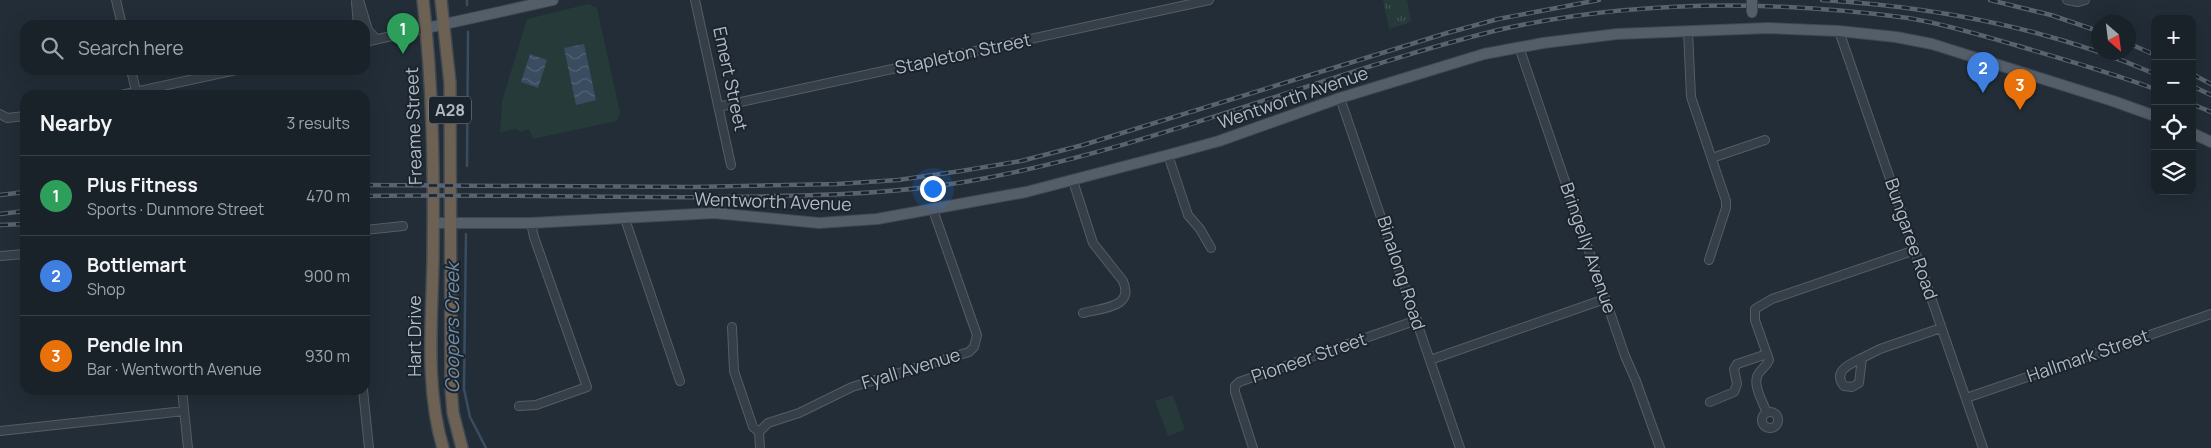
<!DOCTYPE html>
<html lang="en">
<head>
<meta charset="utf-8">
<style>
	:root { --surface:#1a2229; --page:#272f35; --text:#f1f3f6; --muted:#9fa4a8; --line:#383f46; --accent:#8bbbb9 }
	body { margin:0; font-family:Manrope,sans-serif; background:var(--page); color:var(--text) }
	.controls { position:absolute; right:15px; top:15px; display:grid; overflow:hidden; border-radius:10px; box-shadow:0 5px 20px #0002 }
	.controls button { width:45px; height:45px; display:grid; place-items:center; padding:0; border:0; border-bottom:1px solid var(--line); background:var(--surface); color:var(--text); font:25px sans-serif }
	.compass { position:absolute; left:2091px; top:15px; width:45px; height:45px; border-radius:50%; background:var(--surface); box-shadow:0 5px 20px #0002; rotate:152deg }
	.you { position:absolute; left:932px; top:188px; width:18px; height:18px; margin:-12px; border:4px solid #fff; border-radius:50%; background:#1a73e8; box-shadow:0 0 0 8px #1a73e833 }
	.badge { display:grid; place-items:center; width:32px; height:32px; border-radius:50%; background:var(--accent); color:#fff; font-size:16px; font-weight:700 }
	.pin { position:absolute; translate:-50% -41px; filter:drop-shadow(0 1px 2px #0008) }
	.pin::after { content:''; position:absolute; top:26px; width:18px; height:15px; background:inherit; clip-path:polygon(0 0,100% 0,50% 100%) }
	.list { margin:0; padding:0; list-style:none }
	h2 { display:flex; justify-content:space-between; align-items:center; height:65px; margin:0; padding:0 20px; font-size:21px }
	h2 small { font-size:16px; font-weight:400; color:var(--muted) }
	.list li { display:grid; grid-template-columns:32px 1fr auto; gap:15px; align-items:center; box-sizing:border-box; height:80px; padding:0 20px; border-top:1px solid var(--line) }
	.list b { display:block; font-size:19px; white-space:nowrap }
	.list p { margin:0; font-size:16px; white-space:nowrap; color:var(--muted) }
	.list em { font-size:16px; font-style:normal; color:var(--muted) }
	.icon { flex:none; width:28px; height:28px; fill:none; stroke:currentColor; stroke-width:2; stroke-linecap:round; stroke-linejoin:round }
	.map { position:relative; flex:none; width:2211px; height:448px; overflow:hidden }
	.search { position:absolute; background:var(--surface); box-shadow:0 5px 20px #0002; left:20px; top:20px; width:350px; height:55px; display:flex; align-items:center; gap:12px; box-sizing:border-box; padding:0 18px; border-radius:15px; color:var(--muted); font-size:19px }
	.panel { position:absolute; background:var(--surface); box-shadow:0 5px 20px #0002; left:20px; top:90px; width:350px; height:305px; border-radius:15px }
	.map>svg:first-child { display:block }
</style>
</head>
<body>
<div class="map">
<svg width="2211" height="448" viewBox="0 0 2211 448">
	<defs>
		<pattern id="park-tufts" width="24" height="20" patternUnits="userSpaceOnUse" patternTransform="scale(1.25)"><rect width="24" height="20" fill="#253a39"/><path d="M3 7l-1-3M5 7V3M7 7l1-3M15 17l-1-3M17 17v-4M19 17l1-3" fill="none" stroke="#425454"/></pattern>
		<pattern id="water-waves" width="16" height="10" patternUnits="userSpaceOnUse" patternTransform="scale(1.25)"><rect width="16" height="10" fill="#394c60"/><path d="M0 5q4-4 8 0t8 0" fill="none" stroke="#536475"/></pattern>
	</defs>
	<rect width="100%" height="100%" fill="#222d37"/>
	<path fill="url(#park-tufts)" d="M1383,0H1407L1411,22L1389,29Z"/>
	<path fill="#253a39" d="M588,4L597,8L620,112L617,121L533,139L529,129L520,132L517,129L500,132L502,101L527,19Z
		M1173,395L1185,430L1168,436L1155,401Z"/>
	<path fill="url(#water-waves)" d="M584,44L596,100L576,105L564,48Z
		M530,54L547,60L538,88L521,82Z"/>
	<g fill="none" stroke-linecap="round" stroke-linejoin="round">
		<path stroke="#394c60" stroke-width="2.5" d="M467,0V5
			M467,166L468,32
			M466,234L464,389L470,417L486,448"/>
		<g stroke="#545d66" stroke-width="10">
			<path id="minor" d="M116,0L122,25
				M359,0L368,30L376,39
				M695,0L731,165
				M2067,0L2078,2L2085,0
				M356,2L358,25
				M1688,31L1691,97L1726,201V208L1709,260
				M1839,31L1983,448
				M365,42L427,28
				M1519,47L1625,356L1636,381L1660,448
				M131,70L137,95
				M121,95L236,70
				M1340,98L1460,448
				M718,107L1209,0
				M0,114L7,118L25,116
				M1168,155L1188,215L1200,229L1211,248
				M1712,158L1765,140
				M1073,181L1093,243L1123,281C1135,308 1101,308 1083,313
				M625,219L680,381
				M365,230L403,226
				M0,256L25,254
				M732,327L734,371L753,427L759,432
				M1862,358C1850,364 1832,371 1844,386L1852,387L1859,383L1862,358L1880,349L1941,328
				M1430,360L1605,299
				M182,390L188,448
				M363,390L369,448
				M1966,398L2211,314
				M1710,402L1734,392L1737,384L1734,369L1737,364L1767,354
				M519,406L536,405L587,387L534,237L531,223
				M1762 420a8 8 0 1 1 16 0a8 8 0 1 1-16 0Z
				M1767,413C1763,402 1751,383 1759,373C1763,367 1767,366 1769,360L1755,320V309L1772,299L1915,250
				M0,431L184,411
				M760,448L759,432L768,423L799,413L852,387L969,352L974,347L977,335L933,210
				M1253,448L1235,392V386L1239,382L1417,320"/>
		</g>
		<g stroke="#3f4851" stroke-width="12">
			<path id="major" d="M427,28L553,0
				M2192,133L2211,142
				M433,223H531L714,213L819,223L877,219L1026,192L1168,155L1219,141L1340,98L1484,54L1543,43L1617,34L1768,28L1839,31L1896,37L1932,44L2113,101L2155,116"/>
		</g>
		<g stroke="#414a53" stroke-width="14">
			<path id="highway" d="M423,0C433,86 434,172 433,259C432,321 425,388 443,448
				M441,0L450,83L451,388L453,413L462,448"/>
		</g>
		<use href="#minor" stroke="#363f48" stroke-width="8"/>
		<use href="#major" stroke="#545e68" stroke-width="10"/>
		<use href="#highway" stroke="#6d6153" stroke-width="11"/>
		<g stroke="#58636f" stroke-width="4.5">
			<path id="rail" d="M1822,0C1936,7 2050,28 2155,74
				M1990,0L2051,15L2098,31
				M2128,43L2155,55
				M2192,74L2211,84
				M2192,86L2211,95
				M2192,104L2211,112
				M365,185L694,187L837,184L898,180L961,171L1021,161L1083,145L1447,33L1498,19L1599,0
				M0,195L25,192
				M365,196C484,194 603,198 723,197C805,196 888,195 970,181C1151,149 1320,74 1498,30C1631,0 1773,0 1908,18C1945,24 1980,35 2015,45C2062,59 2109,72 2155,89
				M0,214L25,211
				M0,225L25,224"/>
		</g>
		<use href="#rail" stroke="#1b242d" stroke-width="2.5" stroke-dasharray="8" stroke-linecap="butt"/>
		<g stroke="#3f4851" stroke-width="12" stroke-linecap="butt">
			<path id="major-bridge" d="M1752,13V0"/>
		</g>
		<use href="#major-bridge" stroke="#545e68" stroke-width="10"/>
	</g>
	<g text-anchor="middle" stroke-width="4" stroke-linejoin="round" paint-order="stroke">
		<rect fill="#1b242d" stroke="#848d97" stroke-width="1" x="429" y="96.5" width="42" height="27" rx="4"/>
		<g font-size="16" font-weight="bold" fill="#b1bac4">
			<text x="450" y="116">A28</text>
		</g>
		<g font-size="18" fill="#b1bac4" stroke="#1b242d">
			<text transform="translate(963 54) rotate(-12)" y="6">Stapleton Street</text>
			<text transform="translate(730 79) rotate(78)" y="6">Emert Street</text>
			<text transform="translate(1293 98) rotate(-19)" y="6">Wentworth Avenue</text>
			<text transform="translate(414 126) rotate(-92)" y="6">Freame Street</text>
			<text transform="translate(773 202) rotate(2)" y="6">Wentworth Avenue</text>
			<text transform="translate(1911 239) rotate(71)" y="6">Bungaree Road</text>
			<text transform="translate(1588 248) rotate(71)" y="6">Bringelly Avenue</text>
			<text transform="translate(1401 273) rotate(72)" y="6">Binalong Road</text>
			<text transform="translate(415 336) rotate(-90)" y="6">Hart Drive</text>
			<text transform="translate(2088 356) rotate(-19)" y="6">Hallmark Street</text>
			<text transform="translate(1309 358) rotate(-19)" y="6">Pioneer Street</text>
			<text transform="translate(911 369) rotate(-17)" y="6">Fyall Avenue</text>
		</g>
		<g font-size="19" font-style="italic" fill="#728da6" stroke="#1b242d">
			<text transform="translate(452 328) rotate(-90)" y="7">Coopers Creek</text>
		</g>
	</g>
</svg>
<div class="controls">
<button>+</button>
<button>−</button>
<button><svg class="icon" aria-label="locate" viewBox="0 0 24 24"><circle cx="12" cy="12" r="6"/><path d="M12 2v4M12 18v4M2 12h4M18 12h4"/></svg></button>
<button><svg class="icon" aria-label="layers" viewBox="0 0 24 24"><path d="M12 4l9 5-9 5-9-5zM3 14l9 5 9-5"/></svg></button>
</div>
<svg class="compass" viewBox="-18 -18 36 36"><path d="M0-13l5 13h-10z" fill="#e53935"/><path d="M0 13l5-13h-10z" fill="#9fa4a8"/></svg>
<div class="you"></div>
<div class="pin badge" style="left:403px;top:54px;background:#2e9e5b">1</div>
<div class="pin badge" style="left:1983px;top:93px;background:#3f7fe0">2</div>
<div class="pin badge" style="left:2020px;top:110px;background:#e8710a">3</div>
<div class="search"><svg class="icon" aria-label="search" viewBox="0 0 24 24"><circle cx="10" cy="10" r="6"/><path d="M15 15l6 6"/></svg>Search here</div>
<section class="panel">
<h2>Nearby<small>3 results</small></h2>
<ul class="list">
<li><span class="badge" style="background:#2e9e5b">1</span><div><b>Plus Fitness</b><p>Sports · Dunmore Street</p></div><em>470 m</em></li>
<li><span class="badge" style="background:#3f7fe0">2</span><div><b>Bottlemart</b><p>Shop</p></div><em>900 m</em></li>
<li><span class="badge" style="background:#e8710a">3</span><div><b>Pendle Inn</b><p>Bar · Wentworth Avenue</p></div><em>930 m</em></li>
</ul>
</section>
</div>
</body>
</html>
